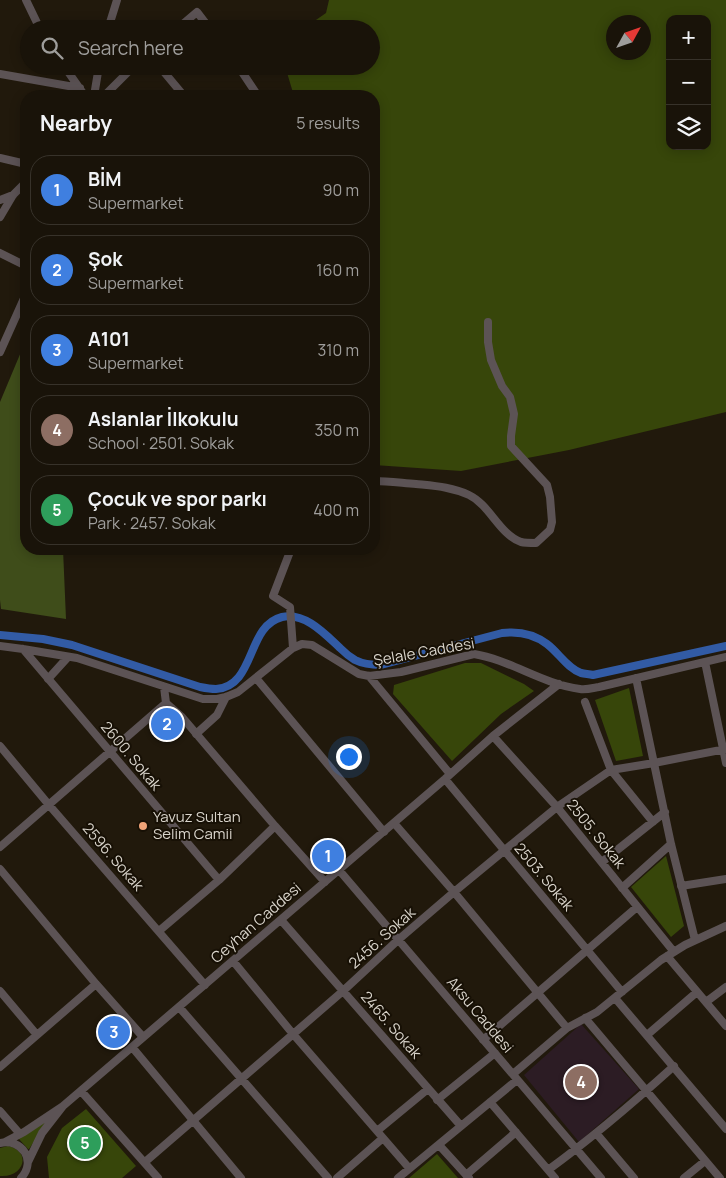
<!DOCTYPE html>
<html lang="en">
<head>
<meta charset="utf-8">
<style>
	:root { --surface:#191309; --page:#221c12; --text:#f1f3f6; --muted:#9f9e9c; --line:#37322a; --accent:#efa378 }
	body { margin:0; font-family:Manrope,sans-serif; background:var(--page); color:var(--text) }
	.controls { position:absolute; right:15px; top:15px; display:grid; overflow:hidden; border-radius:10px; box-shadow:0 2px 12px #0003 }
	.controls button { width:45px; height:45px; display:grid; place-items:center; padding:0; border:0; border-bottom:1px solid var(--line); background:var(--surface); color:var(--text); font:25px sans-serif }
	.compass { position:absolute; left:606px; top:15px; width:45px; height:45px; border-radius:50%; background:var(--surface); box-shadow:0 2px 12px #0003; rotate:50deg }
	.you { position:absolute; left:348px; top:756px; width:18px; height:18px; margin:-12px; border:4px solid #fff; border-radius:50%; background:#1a73e8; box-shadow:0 0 0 8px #1a73e833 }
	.badge { display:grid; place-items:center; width:32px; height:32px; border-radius:50%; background:var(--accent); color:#fff; font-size:16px; font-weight:700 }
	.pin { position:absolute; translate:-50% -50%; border:2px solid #fff; box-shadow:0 1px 5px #0006 }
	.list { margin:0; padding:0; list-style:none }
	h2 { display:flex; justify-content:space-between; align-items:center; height:65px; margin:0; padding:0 20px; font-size:21px }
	h2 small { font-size:16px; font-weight:400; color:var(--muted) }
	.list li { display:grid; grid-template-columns:32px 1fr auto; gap:15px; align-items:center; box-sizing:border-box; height:70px; margin:0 10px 10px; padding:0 10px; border:1px solid var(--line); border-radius:20px }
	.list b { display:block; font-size:19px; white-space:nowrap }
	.list p { margin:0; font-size:16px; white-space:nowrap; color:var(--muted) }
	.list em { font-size:16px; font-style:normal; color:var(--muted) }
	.icon { flex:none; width:28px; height:28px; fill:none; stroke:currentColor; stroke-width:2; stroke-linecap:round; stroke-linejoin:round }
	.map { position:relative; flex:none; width:726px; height:1178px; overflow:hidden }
	.search { position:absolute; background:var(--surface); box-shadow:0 2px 12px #0003; left:20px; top:20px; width:360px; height:55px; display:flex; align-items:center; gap:12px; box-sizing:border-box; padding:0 18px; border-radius:28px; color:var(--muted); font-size:19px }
	.panel { position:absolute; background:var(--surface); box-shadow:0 2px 12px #0003; left:20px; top:90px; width:360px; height:465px; border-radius:20px }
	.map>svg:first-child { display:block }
</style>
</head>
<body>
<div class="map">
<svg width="726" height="1178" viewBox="0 0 726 1178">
	<rect width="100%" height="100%" fill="#21190c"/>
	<path fill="#2c1c24" d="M581,1024L639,1089L579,1142L524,1075Z"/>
	<path fill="#37460a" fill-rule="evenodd" d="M329,0H726V412L569,450L461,471L374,465V96H294L285,66H371V29H303L326,13ZM670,19H707V146H670ZM614,22H644V52H614Z
		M465,663H481L524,684L534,691L501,714L452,761L393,694L394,685Z
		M629,688L643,756L616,761L595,700Z
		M666,856L684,926L671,937L631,887Z
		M86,1109L136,1166L122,1178H49L47,1157L62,1128Z
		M51,1116L29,1149H28L19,1139V1138Z
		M8,1146C33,1152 23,1178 0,1176V1148Z
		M437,1154L458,1178H409Z"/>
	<path fill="#3f4d1a" d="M26,340V549H63L66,619L1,609L0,600V402Z"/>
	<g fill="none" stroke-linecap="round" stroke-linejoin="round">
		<path stroke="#325ba5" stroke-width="8" d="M0,635L43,639L72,645L200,687C205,688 211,689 216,689C256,686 246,626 282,617C305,612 325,634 340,648C344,652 350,657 355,660C363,664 372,665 381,665L502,633C518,631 534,634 547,644C559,653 567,668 581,673C585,674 589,674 593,675L726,646"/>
		<path stroke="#5c5355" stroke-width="8" d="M26,0L40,29
			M108,29L117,0
			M177,29L197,12L210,29
			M64,66L85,96
			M159,66L184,96
			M238,66L258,96
			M0,74L80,88
			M94,96L99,66
			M104,96L134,66
			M0,158L26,164
			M0,200L13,195
			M0,217L13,195L26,182
			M0,253L26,266
			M0,352L26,294
			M374,481C388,481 402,483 416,484C435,486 452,487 469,495C490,505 499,534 521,542C525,543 531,543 536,543L550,530L552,522L550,497L547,485L511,446V436L514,414L510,397L502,386L491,360L488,342V322
			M291,549L273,596L290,607L293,648
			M0,646L23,649L77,658L203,699H217L226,697L238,692L293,648L302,644L312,645L359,674L369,676L401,672L474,654C511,660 542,684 580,689C586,690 593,688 599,687L726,657
			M23,649L219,880
			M705,662L726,763
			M369,676L450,774
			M256,678L384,832
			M636,678L671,844L695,940
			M48,679L68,657
			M585,702L611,770L653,822
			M166,703L182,717L275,826L325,882
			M196,734L217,715L226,697
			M493,736L557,807L674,952
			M0,746L49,805L205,985
			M445,779L622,992
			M394,823L454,892L567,1028
			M0,847L166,703L164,687
			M602,862L665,812
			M0,869L96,984L143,1037
			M339,870L601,1178
			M681,886L726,879
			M622,888L671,844
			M281,920L461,1126
			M159,931L219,880L275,826
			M667,956L726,1026
			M233,961L293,1034L409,1168
			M0,991L37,1035
			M615,998L726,1129
			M706,1002L726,987
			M179,1007L328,1178
			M585,1018L720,1178
			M647,1035L697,992
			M483,1040L637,907
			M132,1047L241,1178
			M0,1067L96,984
			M513,1074L567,1028L597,1012L661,960L685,945L726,926
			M81,1091L158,1178
			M437,1100L495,1053
			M490,1102L555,1178
			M63,1106L445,779L493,736L559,684
			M0,1111L20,1134
			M377,1131L428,1089
			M596,1133L634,1178
			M5,1142L24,1132L63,1106L42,1133L28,1162
			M0,1143C22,1138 37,1161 21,1178
			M439,1145L469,1178
			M145,1162L343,991L398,940L454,892L557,807L611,770L654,763L726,749
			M548,1170C592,1138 633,1103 674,1066
			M466,1175L516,1132
			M337,1178L383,1138
			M398,1178L517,1080
			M684,1178L705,1161"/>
	</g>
	<circle fill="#efa378" stroke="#171005" stroke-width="2" cx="143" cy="826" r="5"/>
	<g text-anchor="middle" stroke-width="4" stroke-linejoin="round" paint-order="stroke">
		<g font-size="15" fill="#d9d4cb" stroke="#171005">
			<text transform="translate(424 652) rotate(-10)" y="5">Şelale Caddesi</text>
			<text transform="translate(131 756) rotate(50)" y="5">2600. Sokak</text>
			<text transform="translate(596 834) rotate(51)" y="5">2505. Sokak</text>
			<text transform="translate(113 857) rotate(49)" y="5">2596. Sokak</text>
			<text transform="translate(544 877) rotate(50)" y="5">2503. Sokak</text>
			<text transform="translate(256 923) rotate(-41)" y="5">Ceyhan Caddesi</text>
			<text transform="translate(382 938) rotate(-42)" y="5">2456. Sokak</text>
			<text transform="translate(480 1015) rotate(50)" y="5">Aksu Caddesi</text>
			<text transform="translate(391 1025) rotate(49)" y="5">2465. Sokak</text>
		</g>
		<g font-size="15" fill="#d9d4cb" stroke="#171005" text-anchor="start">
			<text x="153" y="822">Yavuz Sultan<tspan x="153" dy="17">Selim Camii</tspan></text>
		</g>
	</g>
</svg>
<div class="controls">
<button>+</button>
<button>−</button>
<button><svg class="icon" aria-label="layers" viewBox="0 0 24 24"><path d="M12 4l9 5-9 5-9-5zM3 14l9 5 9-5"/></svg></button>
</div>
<svg class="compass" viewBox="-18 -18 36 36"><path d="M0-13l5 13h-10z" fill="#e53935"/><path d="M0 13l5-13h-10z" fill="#9f9e9c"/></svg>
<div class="you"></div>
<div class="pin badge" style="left:328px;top:856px;background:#3f7fe0">1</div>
<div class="pin badge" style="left:167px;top:724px;background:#3f7fe0">2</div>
<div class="pin badge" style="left:114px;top:1032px;background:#3f7fe0">3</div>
<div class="pin badge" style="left:581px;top:1082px;background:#8d6e63">4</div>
<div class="pin badge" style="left:85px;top:1143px;background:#2e9e5b">5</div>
<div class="search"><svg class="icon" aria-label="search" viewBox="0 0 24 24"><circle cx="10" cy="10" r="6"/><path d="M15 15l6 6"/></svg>Search here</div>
<section class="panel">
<h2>Nearby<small>5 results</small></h2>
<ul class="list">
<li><span class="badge" style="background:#3f7fe0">1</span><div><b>BİM</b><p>Supermarket</p></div><em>90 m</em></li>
<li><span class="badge" style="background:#3f7fe0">2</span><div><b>Şok</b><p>Supermarket</p></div><em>160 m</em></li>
<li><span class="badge" style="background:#3f7fe0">3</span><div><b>A101</b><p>Supermarket</p></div><em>310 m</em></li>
<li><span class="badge" style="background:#8d6e63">4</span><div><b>Aslanlar İlkokulu</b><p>School · 2501. Sokak</p></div><em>350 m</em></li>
<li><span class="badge" style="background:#2e9e5b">5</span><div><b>Çocuk ve spor parkı</b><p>Park · 2457. Sokak</p></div><em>400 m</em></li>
</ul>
</section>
</div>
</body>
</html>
